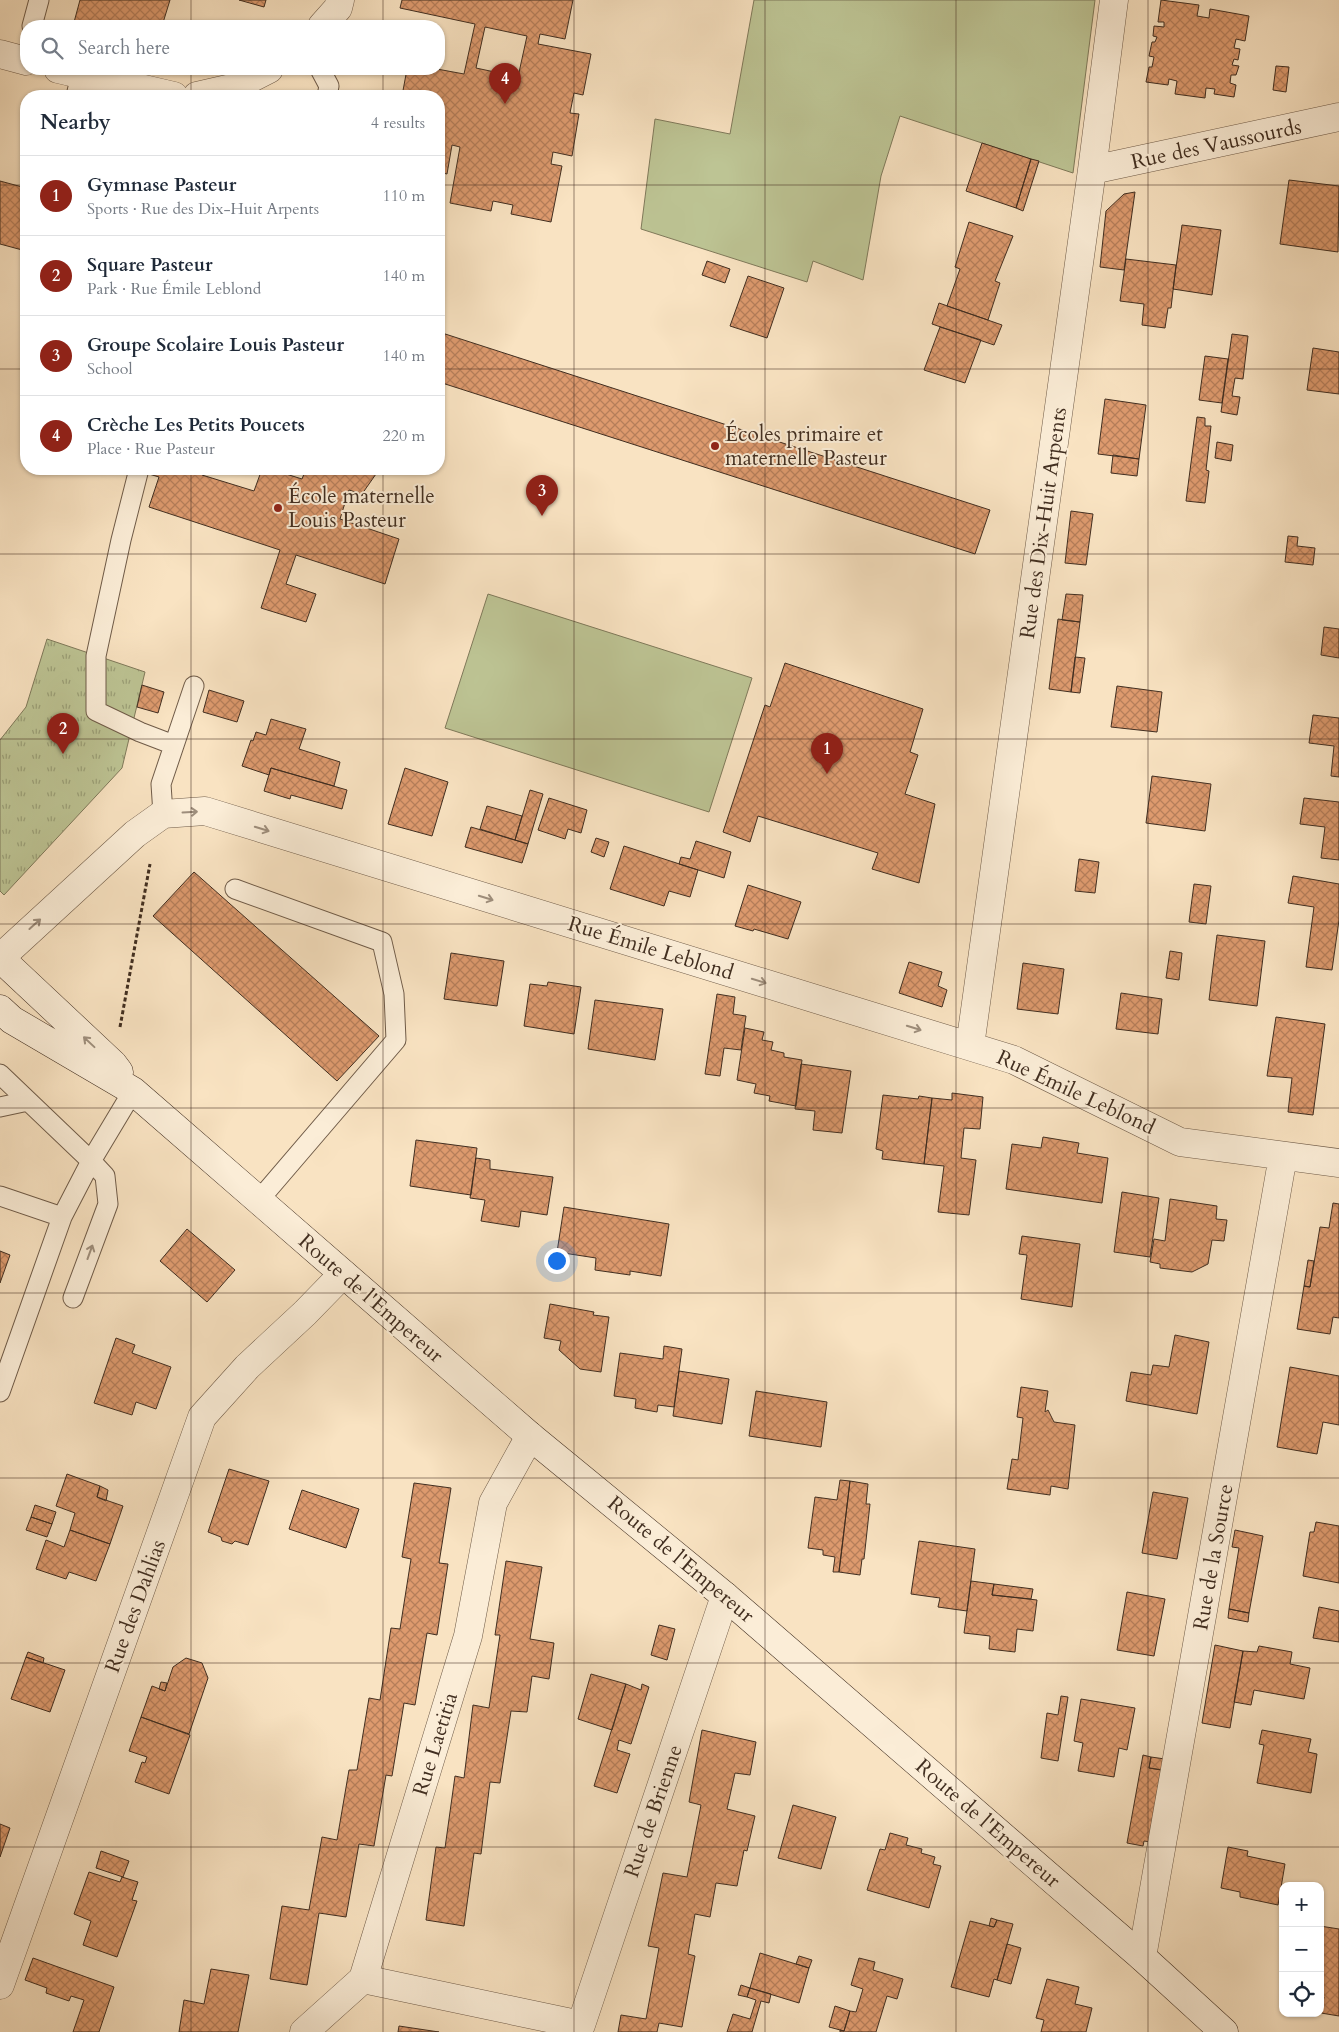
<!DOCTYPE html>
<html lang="en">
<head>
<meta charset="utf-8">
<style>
	:root { --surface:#fff; --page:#f6f6f7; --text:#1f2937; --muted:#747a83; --line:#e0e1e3; --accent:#8f2418 }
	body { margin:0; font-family:Cardo,serif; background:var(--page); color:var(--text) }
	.controls { position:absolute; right:15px; bottom:15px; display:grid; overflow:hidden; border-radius:10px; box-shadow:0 1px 4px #0004 }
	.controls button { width:45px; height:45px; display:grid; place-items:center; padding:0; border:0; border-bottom:1px solid var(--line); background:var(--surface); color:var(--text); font:25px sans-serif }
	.you { position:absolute; left:556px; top:1260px; width:18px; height:18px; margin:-12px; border:4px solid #fff; border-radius:50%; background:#1a73e8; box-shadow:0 0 0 8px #1a73e833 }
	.badge { display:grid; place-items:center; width:32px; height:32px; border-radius:50%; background:var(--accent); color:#fff; font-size:16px; font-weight:700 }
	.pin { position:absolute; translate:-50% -41px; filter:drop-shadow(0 1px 2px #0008) }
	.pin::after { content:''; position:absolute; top:26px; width:18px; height:15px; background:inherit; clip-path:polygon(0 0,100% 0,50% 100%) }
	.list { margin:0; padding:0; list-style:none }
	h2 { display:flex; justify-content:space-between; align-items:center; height:65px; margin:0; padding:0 20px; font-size:21px }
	h2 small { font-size:16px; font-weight:400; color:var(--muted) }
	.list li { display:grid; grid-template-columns:32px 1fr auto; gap:15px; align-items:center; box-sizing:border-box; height:80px; padding:0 20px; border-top:1px solid var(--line) }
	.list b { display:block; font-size:19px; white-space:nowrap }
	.list p { margin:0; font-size:16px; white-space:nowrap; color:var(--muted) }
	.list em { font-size:16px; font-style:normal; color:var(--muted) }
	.icon { flex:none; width:28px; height:28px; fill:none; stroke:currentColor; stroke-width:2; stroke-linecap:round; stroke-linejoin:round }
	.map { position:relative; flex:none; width:1339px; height:2032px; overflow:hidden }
	.search { position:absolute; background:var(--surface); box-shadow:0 1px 4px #0004; left:20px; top:20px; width:425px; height:55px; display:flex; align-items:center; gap:12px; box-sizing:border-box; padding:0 18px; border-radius:20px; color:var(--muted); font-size:19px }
	.panel { position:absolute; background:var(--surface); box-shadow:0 1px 4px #0004; left:20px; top:90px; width:425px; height:385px; border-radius:20px }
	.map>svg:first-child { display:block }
</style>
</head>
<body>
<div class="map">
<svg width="1339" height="2032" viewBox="0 0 1339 2032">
	<defs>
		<pattern id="grass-tufts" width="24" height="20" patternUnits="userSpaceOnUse" patternTransform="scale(1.25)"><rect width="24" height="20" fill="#bdc494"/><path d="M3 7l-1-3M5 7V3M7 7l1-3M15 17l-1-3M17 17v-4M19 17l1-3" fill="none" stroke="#9ba078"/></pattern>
		<pattern id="building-cross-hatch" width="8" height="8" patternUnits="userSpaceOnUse" patternTransform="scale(1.25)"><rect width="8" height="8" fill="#dd9a6e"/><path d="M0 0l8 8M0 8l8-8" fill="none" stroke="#b57e5a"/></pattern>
	</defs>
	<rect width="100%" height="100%" fill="#f9e3c2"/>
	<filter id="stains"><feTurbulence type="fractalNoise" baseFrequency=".004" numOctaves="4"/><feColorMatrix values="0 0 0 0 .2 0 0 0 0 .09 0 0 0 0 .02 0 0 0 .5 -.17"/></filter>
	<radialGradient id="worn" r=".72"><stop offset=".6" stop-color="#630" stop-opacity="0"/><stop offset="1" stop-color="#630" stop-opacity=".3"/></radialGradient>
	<path fill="url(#grass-tufts)" stroke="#7f795a" d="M47,639L145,672L122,768L4,895L0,891V740L26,707Z"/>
	<path fill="#bdc494" stroke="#7f795a" d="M754,0H1095L1073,173L900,116L881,176L863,280L813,261L807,282L641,229L655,119L730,134Z
		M488,594L752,678L709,812L445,728Z"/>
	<path fill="url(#building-cross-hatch)" stroke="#412e20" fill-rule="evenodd" d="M80,0H170L162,26H73Z
		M239,0H266L264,7Z
		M402,0H573L565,39L540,34L538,44L591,54L583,95L574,93L570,113L579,114L572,156L553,152L551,164L562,166L551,222L511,214L513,205L493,201L491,211L450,203L460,147L452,145L447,174L439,172V96H402L407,69H437L464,74L475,24L400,8ZM485,27L527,36L518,77L476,68Z
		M1161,0L1199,5L1197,16L1209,18L1210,9L1249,16L1245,41L1236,39L1234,48L1240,49L1238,60L1234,59L1232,65L1239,66L1236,75H1231L1230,83L1236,85L1234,97L1214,94L1215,89L1206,88L1205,98L1175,94L1177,81L1169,79L1168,85L1146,82L1149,67H1152L1154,57L1149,56L1152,42H1155L1157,37L1153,36L1154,26L1164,27V22H1158Z
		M1276,66L1289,67L1286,92L1273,90Z
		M982,143L1031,159L1016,208L966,191Z
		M1031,159L1039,161L1023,211L1016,208Z
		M1289,180L1339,186L1338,252L1280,244Z
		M0,181L26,188V251L0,244Z
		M1135,192L1124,270L1100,267L1106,211L1124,194Z
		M969,222L1013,236L995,281L1000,283L988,320L947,306L960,269L955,267Z
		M1182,225L1221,230L1212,295L1173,289Z
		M1126,259L1176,265L1171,308H1168L1165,328L1142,325L1144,304L1120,301Z
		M707,261L730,269L725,283L702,275Z
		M748,276L784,288L767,338L730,326Z
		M939,303L1002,325L994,345L932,324Z
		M940,327L981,340L965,383L924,370Z
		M439,332L990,510L975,554L439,382Z
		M1232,334L1248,336L1243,379L1235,378L1232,396L1240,397L1237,415L1221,412Z
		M1313,348L1339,352V394L1307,390Z
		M1205,356L1228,359L1222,403L1199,400Z
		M1105,399L1146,405L1139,459L1098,454Z
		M1197,417L1205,418V426H1211L1206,470L1209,471L1205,503L1186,501Z
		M1217,442L1233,445L1231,461L1215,458Z
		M1113,455L1139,459L1137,476L1111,473Z
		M151,469H203L202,475L254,491L262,469H270L302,479L306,469H383L376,474L362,494L349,490L340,519L399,539L385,584L296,555L286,584L316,594L306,622L261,608L280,550L149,507L159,477L149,474Z
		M1071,511L1093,514L1086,565L1065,563Z
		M1288,536L1298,537L1297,546L1315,548L1313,565L1285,562Z
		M1066,594L1083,595L1080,622L1062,620Z
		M1058,619L1080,622L1071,692L1049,689Z
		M1324,627L1339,629V658L1321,655Z
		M1075,657L1085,658L1080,693L1071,692Z
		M785,663L923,709L910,752L918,755L905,794L935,804L919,883L872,869L878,853L758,816L750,842L723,832L765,705L770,707Z
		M142,685L164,692L158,713L137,707Z
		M1117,686L1162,692L1157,732L1111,727Z
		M209,690L244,701L237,722L203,712Z
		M1313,715L1339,718V777L1331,776L1334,746L1309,743Z
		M271,719L306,729L299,749L340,762L334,786L271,768L269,775L242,766L251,740L253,741L256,732L266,735Z
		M271,768L347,790L342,809L291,795L290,799L264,791Z
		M405,768L448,782L432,836L388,824Z
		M1152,776L1211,784L1205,831L1146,823Z
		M530,790L543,794L528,844L515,840Z
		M549,798L587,810L581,833L568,829L565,839L538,830Z
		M1304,798L1339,802V860L1321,858L1325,827L1300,824Z
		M487,806L522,816L515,840L480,829Z
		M471,827L528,844L522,863L465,847Z
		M596,838L609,842L604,857L591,852Z
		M696,841L731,852L724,878L679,864L681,857L690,859Z
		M624,846L698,870L690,897L669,891L664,906L610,889Z
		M1079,859L1099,862L1095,893L1075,891Z
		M194,872L379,1036L337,1081L153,916Z
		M1293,876L1339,884V920L1332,970L1306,967L1314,907L1288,903Z
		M1194,884L1211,886L1206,924L1189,922Z
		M748,885L801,902L788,939L754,929L753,931L735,926Z
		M1217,935L1265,941L1257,1006L1209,1000Z
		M1170,951L1182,953L1179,980L1166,978Z
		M451,953L504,961L497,1006L444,999Z
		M909,962L942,972L938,986L947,990L942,1007L899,993Z
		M1023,963L1064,969L1058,1014L1017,1009Z
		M548,982L581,987L574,1034L524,1026L530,984L547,986Z
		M1121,993L1162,999L1158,1034L1116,1029Z
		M717,994L735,997L733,1014L746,1016L741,1050L724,1048L720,1076L705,1074Z
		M595,1000L663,1009L655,1060L588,1049Z
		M1276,1017L1325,1024L1313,1115L1288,1112L1292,1078L1267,1076Z
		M745,1028L764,1032L762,1040L773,1042L771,1050L784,1053V1057L802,1060L796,1106L769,1101L770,1096L754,1093L756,1084L737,1080Z
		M801,1064L851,1071L842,1133L813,1130L815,1111L795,1109Z
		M952,1093L983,1097L980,1129L964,1128L961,1158L976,1160L969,1215L938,1212L944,1166L924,1164L932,1098L952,1100Z
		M883,1095L918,1099L919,1096L932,1098L924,1164L882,1159L883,1151L876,1149Z
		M1043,1137L1079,1143L1077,1153L1108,1158L1102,1203L1006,1189L1012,1144L1041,1148Z
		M416,1140L477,1148L471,1195L410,1186Z
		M476,1158L490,1160V1169L553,1177L547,1215L521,1211L519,1227L481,1221L485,1200L470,1198Z
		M1122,1192L1159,1198L1150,1257L1114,1252Z
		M1170,1199L1217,1206L1216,1219L1227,1220L1224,1241L1212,1240L1208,1264L1192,1272L1160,1268V1264L1150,1262L1154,1239L1165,1241Z
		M1333,1203L1339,1204V1318L1333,1317L1330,1334L1297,1329L1304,1286L1310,1287L1320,1227L1329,1228Z
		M564,1207L669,1224L661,1276L630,1271V1275L595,1270L596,1258L557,1252Z
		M187,1229L235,1270L207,1302L160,1261Z
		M1022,1236L1080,1244L1072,1307L1021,1299L1027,1255L1019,1254Z
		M0,1251L10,1255L0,1283Z
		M1308,1260L1314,1261L1310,1287L1304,1286Z
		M550,1304L594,1312L593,1315L609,1317L601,1372L580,1369L559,1350L561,1341L544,1338Z
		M1175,1335L1209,1342L1197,1414L1126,1401L1131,1372L1151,1375L1153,1365L1169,1367Z
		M116,1338L135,1345L132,1353L171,1367L156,1409L136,1402L132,1415L94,1403Z
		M664,1346L682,1349L674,1407L658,1405L657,1412L635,1408L636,1399L614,1396L620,1353L663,1359Z
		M1290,1367L1339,1376V1425L1323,1422L1317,1454L1277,1447Z
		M679,1371L729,1379L722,1424L673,1416Z
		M1021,1387L1048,1391L1045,1412L1048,1410L1054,1422L1075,1425L1068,1489L1051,1486L1050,1495L1007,1489L1012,1459L1018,1460L1023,1418L1017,1417Z
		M756,1391L827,1402L821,1447L749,1436Z
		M229,1469L269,1481L248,1545L235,1541L232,1544L222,1541L221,1537L208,1532Z
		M67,1474L100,1486L97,1497L123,1506L110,1544L70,1530L75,1513L56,1506Z
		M840,1480L850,1481L839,1572H833L835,1557L823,1555V1550L808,1548L815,1497L837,1500Z
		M850,1481L868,1484L866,1504H870L864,1559H862L860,1575L839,1572Z
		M414,1483L451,1488L439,1563L448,1564L437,1635L427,1633L415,1705L404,1703L392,1776L386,1775L374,1846L359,1844L346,1917L319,1913L307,1985L270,1979L282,1906L309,1910L322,1837L337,1840L349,1770H357L369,1698L380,1700L391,1628L400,1629L411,1559L402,1557Z
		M100,1486L108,1490L106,1501L97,1497Z
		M302,1490L359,1509L346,1548L289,1529Z
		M1153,1492L1188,1498L1177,1559L1142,1553Z
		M35,1505L56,1512L52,1524L31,1517Z
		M31,1517L52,1524L47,1537L26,1530Z
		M1316,1522L1339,1526V1583L1303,1576L1310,1532H1314Z
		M70,1530L110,1544L96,1581L69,1572L66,1579L36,1569L46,1540L64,1547Z
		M1235,1530L1263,1536L1249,1613L1229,1609L1239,1548L1232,1547Z
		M919,1541L975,1549L967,1611L938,1607L940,1598L911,1594Z
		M506,1561L542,1567L530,1639L554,1643L549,1679L532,1676L527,1712L511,1711L500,1783L490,1782L481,1854L474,1853L464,1926L426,1920L436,1847L445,1848L455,1776L464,1778L473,1705L489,1708L500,1635H495Z
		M971,1581L994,1584L992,1595L1037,1600L1033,1631L1017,1629L1015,1652L989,1649L990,1636L964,1633Z
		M994,1584L1033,1589L1031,1599L992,1595Z
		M1127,1592L1165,1599L1154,1656L1117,1650Z
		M1319,1607L1339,1611V1642L1313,1638Z
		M1229,1609L1249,1613L1248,1622L1228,1618Z
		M659,1625L675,1629L667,1660L651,1655Z
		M1215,1645L1243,1651L1230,1728L1202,1723Z
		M1259,1646L1292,1652L1290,1664L1310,1668L1304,1699L1254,1690L1251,1705L1234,1702L1243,1651L1257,1652Z
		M28,1652L44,1658L43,1663L26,1657Z
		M26,1657L65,1670L50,1712L11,1699Z
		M186,1658L202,1663L208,1678L189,1734L141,1717L152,1686L165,1691L173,1667Z
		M591,1674L626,1684L612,1730L578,1719Z
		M161,1682L167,1683L165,1691L159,1689Z
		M626,1684L641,1690L642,1684L649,1687L631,1744L619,1740L617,1750L630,1754L617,1793L594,1786Z
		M1061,1696L1068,1697L1058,1761L1041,1758L1047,1713L1058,1715Z
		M1081,1699L1135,1708L1127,1750L1119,1748L1114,1777L1078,1771L1083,1743L1074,1741Z
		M141,1717L190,1735L169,1794L135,1782L142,1762L145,1763L147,1757L129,1751Z
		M702,1730L756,1742L750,1775L735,1773L727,1809L755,1816L747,1851L744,1850L737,1886L716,1883L710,1917L695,1914L688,1954L695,1956L682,2027L659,2023L657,2032H618L621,2015L646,2019L659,1948L648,1946L663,1873L687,1877L701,1805L689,1802Z
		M1262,1730L1311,1739L1308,1752L1317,1754L1311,1793L1257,1783L1264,1745L1259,1744Z
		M1143,1755L1151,1757L1149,1768L1161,1770L1150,1833L1152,1834L1151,1842L1144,1841L1143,1846L1127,1843Z
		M1151,1757L1165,1759L1163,1770L1149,1768Z
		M793,1805L836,1817L821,1869L778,1858Z
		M0,1824L10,1828L0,1857Z
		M890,1833L908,1838L906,1845L922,1849L921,1853L935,1857L933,1864L941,1866L929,1908L867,1890L880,1849L885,1850Z
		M1228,1847L1248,1851L1247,1856L1285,1864L1278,1905L1240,1897V1892L1221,1888Z
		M101,1851L129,1861L123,1877L96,1868Z
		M89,1872L120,1882L122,1877L138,1882L132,1900L137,1901L117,1957L83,1945L91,1921L74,1914Z
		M991,1918L997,1920L994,1927L989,1926Z
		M997,1920L1013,1924L997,1980L994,1979L989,1997L951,1987L970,1921L994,1927Z
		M1320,1926L1339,1929V2016L1321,2013L1324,1997L1320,1996Z
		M1007,1944L1021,1948L1011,1984L997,1980Z
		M760,1953L809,1968L799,2003L750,1988Z
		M799,1956L812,1960L809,1968L796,1964Z
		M33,1958L114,1987L99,2032H73L84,2000L71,1996L69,2001L46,1993L47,1988L25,1980Z
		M859,1958L875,1962L873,1970L903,1979L897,1999L887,1996L876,2032H840V2030L844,2031L850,2011L856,2012L863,1989L851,1985Z
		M211,1969L249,1975L238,2032H179L184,2000L204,2004Z
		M1047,1979L1079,1987L1075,2004L1092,2008L1086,2032H1041L1044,2020L1036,2018Z
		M741,1985L750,1988L747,1997L738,1995Z
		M750,1988L771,1994L769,2003L761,2001L752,2032H727L733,2014L750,2019L756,2000L747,1997Z
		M835,2006L850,2011L844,2031L829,2027Z
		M399,2026L439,2032H398Z"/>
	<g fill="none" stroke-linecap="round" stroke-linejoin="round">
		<g stroke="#6f5b48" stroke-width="21">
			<path id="lane" d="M32,26L39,0
				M320,69L329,86L327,96
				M76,96L81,74
				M139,469L121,540L96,656V711L140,732L174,745
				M163,814L161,784L194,686
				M235,889L382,942L394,994L396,1040L259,1200
				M0,1074L91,1161L62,1217L0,1392
				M0,1107L28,1101
				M0,1196L62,1217
				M73,1298L108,1204L105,1176L91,1161L133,1091"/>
		</g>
		<g stroke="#6f5b48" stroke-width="29">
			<path id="street" d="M322,26L338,8L340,0
				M0,54L26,61
				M58,69L174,96
				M197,96L232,88L269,69
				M1092,170L1339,117
				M0,958L135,834L163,814L205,811L1014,1060L1180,1142L1339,1163
				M970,1046L1092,170L1114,0
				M1142,1957L1283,1156
				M363,1979L581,2025L725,1596
				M0,1985L202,1417L247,1367L305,1313L343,1274
				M304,2032L363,1979L468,1636L493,1503L530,1436"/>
		</g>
		<g stroke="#412e20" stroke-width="29">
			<path id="secondary" d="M0,958L113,1064L119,1072
				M0,1009L12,1020L133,1091L530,1436L725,1596L1142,1957L1224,2032"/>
		</g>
		<path stroke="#412e20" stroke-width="3" stroke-dasharray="4 2.5" stroke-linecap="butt" d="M120,1027L150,864"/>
		<use href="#lane" stroke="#fbedd7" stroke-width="19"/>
		<use href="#street" stroke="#fbedd7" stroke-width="28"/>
		<use href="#secondary" stroke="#fbedd7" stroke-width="28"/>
	</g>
	<defs><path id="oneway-shaft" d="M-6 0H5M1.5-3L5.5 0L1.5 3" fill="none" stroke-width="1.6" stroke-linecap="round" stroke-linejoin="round" transform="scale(1.25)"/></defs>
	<g stroke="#9e8e7c">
		<use href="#oneway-shaft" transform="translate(190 812) rotate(-3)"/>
		<use href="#oneway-shaft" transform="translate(262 829) rotate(17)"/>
		<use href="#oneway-shaft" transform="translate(486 898) rotate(17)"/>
		<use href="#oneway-shaft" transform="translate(35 924) rotate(-42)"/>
		<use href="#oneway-shaft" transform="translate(759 981) rotate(17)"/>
		<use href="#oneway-shaft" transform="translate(914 1028) rotate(17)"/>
		<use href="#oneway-shaft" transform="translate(89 1042) rotate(-137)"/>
		<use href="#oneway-shaft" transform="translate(90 1252) rotate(-70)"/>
	</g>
	<path fill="none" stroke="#412e20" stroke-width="1" stroke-opacity="0.55" d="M191,0V26M383,0V26M574,0V2032M765,0V2032M956,0V2032M1148,0V2032M191,69V96M383,69V96M0,185H26M439,185H1339M0,369H26M439,369H1339M191,469V2032M383,469V2032M0,554H1339M0,739H1339M0,924H1339M0,1108H1339M0,1293H1339M0,1478H1339M0,1663H1339M0,1847H1339"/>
	<g fill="#8f2418" stroke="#fbedd7" stroke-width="2">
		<circle cx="715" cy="446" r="5"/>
		<circle cx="278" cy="508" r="5"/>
	</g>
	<g text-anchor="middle" stroke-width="4" stroke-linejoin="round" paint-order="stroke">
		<g font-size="21" fill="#412e20" stroke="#fbedd7">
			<text transform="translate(1216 144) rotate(-12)" y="7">Rue des Vaussourds</text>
			<text transform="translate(1043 523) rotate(-82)" y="7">Rue des Dix-Huit Arpents</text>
			<text transform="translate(651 948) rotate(17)" y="7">Rue Émile Leblond</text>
			<text transform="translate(1076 1092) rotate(25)" y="7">Rue Émile Leblond</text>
			<text transform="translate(371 1298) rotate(41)" y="7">Route de l'Empereur</text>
			<text transform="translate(1213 1557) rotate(-80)" y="7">Rue de la Source</text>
			<text transform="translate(681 1559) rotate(40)" y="7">Route de l'Empereur</text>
			<text transform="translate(135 1606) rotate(-70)" y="7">Rue des Dahlias</text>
			<text transform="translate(435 1744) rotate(-73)" y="7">Rue Laetitia</text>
			<text transform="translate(653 1811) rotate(-71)" y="7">Rue de Brienne</text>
			<text transform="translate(988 1823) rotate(41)" y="7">Route de l'Empereur</text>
		</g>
		<g font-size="21" fill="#412e20" stroke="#fbedd7" text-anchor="start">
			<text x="725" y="441">Écoles primaire et<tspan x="725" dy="24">maternelle Pasteur</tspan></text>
			<text x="288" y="503">École maternelle<tspan x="288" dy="24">Louis Pasteur</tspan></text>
		</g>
	</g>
	<rect width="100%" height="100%" filter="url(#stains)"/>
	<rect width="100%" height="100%" fill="url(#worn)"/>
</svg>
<div class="controls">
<button>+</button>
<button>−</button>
<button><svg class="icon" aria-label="locate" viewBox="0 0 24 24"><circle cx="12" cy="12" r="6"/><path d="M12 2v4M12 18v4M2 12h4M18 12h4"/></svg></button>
</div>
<div class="you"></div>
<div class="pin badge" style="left:827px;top:774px">1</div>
<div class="pin badge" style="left:63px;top:754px">2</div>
<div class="pin badge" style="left:542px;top:516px">3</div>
<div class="pin badge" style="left:505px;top:104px">4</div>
<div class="search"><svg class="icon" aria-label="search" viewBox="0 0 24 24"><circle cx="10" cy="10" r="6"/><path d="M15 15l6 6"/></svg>Search here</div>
<section class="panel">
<h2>Nearby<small>4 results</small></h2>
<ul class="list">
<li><span class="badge">1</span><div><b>Gymnase Pasteur</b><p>Sports · Rue des Dix-Huit Arpents</p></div><em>110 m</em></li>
<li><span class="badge">2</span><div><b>Square Pasteur</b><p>Park · Rue Émile Leblond</p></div><em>140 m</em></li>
<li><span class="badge">3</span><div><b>Groupe Scolaire Louis Pasteur</b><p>School</p></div><em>140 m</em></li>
<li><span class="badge">4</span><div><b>Crèche Les Petits Poucets</b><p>Place · Rue Pasteur</p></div><em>220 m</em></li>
</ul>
</section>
</div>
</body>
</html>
